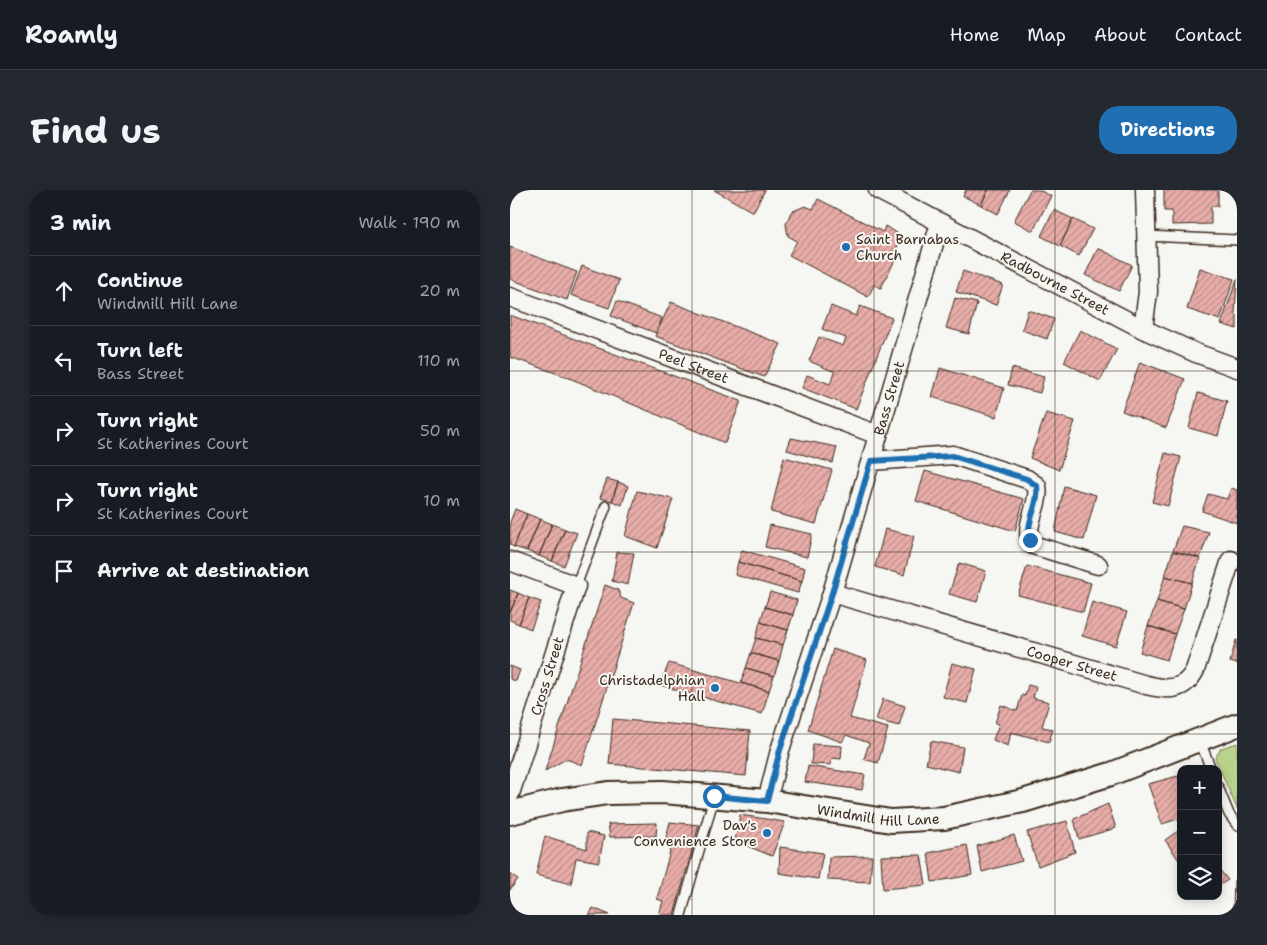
<!DOCTYPE html>
<html lang="en">
<head>
<meta charset="utf-8">
<style>
	:root { --surface:#171b24; --page:#242831; --text:#f1f3f6; --muted:#9ea1a6; --line:#363941; --accent:#1f6fb2 }
	body { margin:0; font-family:"Shantell Sans",sans-serif; background:var(--page); color:var(--text) }
	.controls { position:absolute; right:15px; bottom:15px; display:grid; overflow:hidden; border-radius:10px; box-shadow:0 2px 12px #0003 }
	.controls button { width:45px; height:45px; display:grid; place-items:center; padding:0; border:0; border-bottom:1px solid var(--line); background:var(--surface); color:var(--text); font:25px sans-serif }
	.stop { position:absolute; width:15px; height:15px; margin:-11px; border:4px solid #1f6fb2; border-radius:50%; background:#fff }
	.stop.end { background:#1f6fb2; border-color:#fff; box-shadow:0 1px 5px #0008 }
	.list { margin:0; padding:0; list-style:none }
	h2 { display:flex; justify-content:space-between; align-items:center; height:65px; margin:0; padding:0 20px; font-size:21px }
	h2 small { font-size:16px; font-weight:400; color:var(--muted) }
	.list li { display:grid; grid-template-columns:32px 1fr auto; gap:15px; align-items:center; box-sizing:border-box; height:70px; padding:0 20px; border-top:1px solid var(--line) }
	.list b { display:block; font-size:19px; white-space:nowrap }
	.list p { margin:0; font-size:16px; white-space:nowrap; color:var(--muted) }
	.list em { font-size:16px; font-style:normal; color:var(--muted) }
	.icon { flex:none; width:28px; height:28px; fill:none; stroke:currentColor; stroke-width:2; stroke-linecap:round; stroke-linejoin:round }
	.map { position:relative; flex:none; width:727px; height:725px; overflow:hidden; border-radius:20px }
	header { display:flex; align-items:center; gap:30px; box-sizing:border-box; height:70px; padding:0 25px; background:var(--surface); border-bottom:1px solid var(--line) }
	header strong { font-size:24px }
	nav { display:flex; gap:28px; margin-inline-start:auto; font-size:18px }
	.intro { display:flex; align-items:center; justify-content:space-between; box-sizing:border-box; height:120px; padding:0 30px }
	h1 { margin:0; font-size:35px }
	.button { padding:12px 22px; border-radius:20px; background:var(--accent); color:#fff; font-size:18px; font-weight:700 }
	main { display:flex; gap:30px; padding:0 30px }
	aside { flex:1; background:var(--surface); border-radius:20px; box-shadow:0 2px 12px #0003 }
	.map>svg:first-child { display:block }
</style>
</head>
<body>
<header>
<strong>Roamly</strong>
<nav><a>Home</a><a>Map</a><a>About</a><a>Contact</a></nav>
</header>
<div class="intro"><h1>Find us</h1><a class="button">Directions</a></div>
<main>
<aside>
<h2>3 min<small>Walk · 190 m</small></h2>
<ul class="list">
<li><svg class="icon" aria-label="ahead" viewBox="0 0 24 24"><path d="M12 20V5M6 11l6-6 6 6"/></svg><div><b>Continue</b><p>Windmill Hill Lane</p></div><em>20 m</em></li>
<li><svg class="icon" aria-label="left" viewBox="0 0 24 24"><path d="M17 20v-9H6M10 6l-5 5 5 5"/></svg><div><b>Turn left</b><p>Bass Street</p></div><em>110 m</em></li>
<li><svg class="icon" aria-label="right" viewBox="0 0 24 24"><path d="M7 20v-9h11M14 6l5 5-5 5"/></svg><div><b>Turn right</b><p>St Katherines Court</p></div><em>50 m</em></li>
<li><svg class="icon" aria-label="right" viewBox="0 0 24 24"><path d="M7 20v-9h11M14 6l5 5-5 5"/></svg><div><b>Turn right</b><p>St Katherines Court</p></div><em>10 m</em></li>
<li><svg class="icon" aria-label="arrive" viewBox="0 0 24 24"><path d="M6 21V4h12l-3 4 3 4H6"/></svg><div><b>Arrive at destination</b></div></li>
</ul>
</aside>
<div class="map">
<svg width="727" height="725" viewBox="0 0 727 725">
	<defs>
		<pattern id="building-hatch" width="6" height="6" patternUnits="userSpaceOnUse" patternTransform="scale(1.25)"><rect width="6" height="6" fill="#e8ada9"/><path d="M-1 1l2-2M0 6l6-6M5 7l2-2" fill="none" stroke="#bd8d89"/></pattern>
	</defs>
	<rect width="100%" height="100%" fill="#f6f6f2"/>
	<filter id="ink" filterUnits="userSpaceOnUse"><feTurbulence type="fractalNoise" baseFrequency=".02" numOctaves="2"/><feDisplacementMap in="SourceGraphic" scale="10" xChannelSelector="R" yChannelSelector="G"/><feConvolveMatrix kernelMatrix="1 2 1 2 8 2 1 2 1" color-interpolation-filters="sRGB"/></filter>
	<g filter="url(#ink)">
		<path fill="#bad38a" stroke="#7a7e54" d="M727,553V619L705,568L711,558Z"/>
		<path fill="url(#building-hatch)" stroke="#3b2a1e" d="M204,0H255L243,22Z
			M456,0H478L471,15L453,6Z
			M478,0H500L488,24L471,15Z
			M520,0H529L541,6L523,41L504,31Z
			M654,0H708V16H701V34L662,35V21H654Z
			M308,9L373,42L375,36L392,46L385,62L388,64L371,98L364,95L358,107L279,65L287,51L278,46L276,34L281,22L295,16L303,19Z
			M544,20L563,29L550,56L531,46Z
			M563,29L583,39L569,66L550,56Z
			M0,57L67,82L57,110L0,89Z
			M588,58L622,75L609,101L575,85Z
			M72,76L109,90L99,118L61,105Z
			M690,78L724,89L710,130L677,119Z
			M453,81L493,95L486,115L446,102Z
			M727,89L725,124L727,125V139L711,134Z
			M445,108L467,113L459,144L436,138Z
			M107,111L152,128L146,143L101,126Z
			M161,112L271,154L254,187L145,146Z
			M321,116L346,126L350,116L382,128L346,219L292,198L297,185L320,194L325,182L299,171L309,147L333,156L336,148L312,139Z
			M518,120L544,129L537,149L512,140Z
			M0,125L231,211L215,253L57,187L0,167Z
			M570,140L607,159L590,191L554,172Z
			M630,172L675,189L656,238L612,221Z
			M430,178L494,198L486,227L422,207Z
			M502,178L534,187L530,203L498,195Z
			M688,203L717,211L708,246L679,238Z
			M536,223L565,231L549,280L520,268Z
			M281,248L327,257L323,273L277,260Z
			M655,263L671,267L658,316L642,312Z
			M274,267L322,280L306,334L261,322Z
			M415,281L514,309L505,341L406,311Z
			M97,289L108,292L102,311L90,308Z
			M108,292L118,296L112,315L102,311Z
			M554,296L586,305L574,350L545,342Z
			M721,298L727,300V333L692,321L698,304L717,309Z
			M127,301L163,309L147,358L115,346Z
			M5,319L17,324L4,357L0,355V332Z
			M17,324L30,329L17,361L4,357Z
			M30,329L42,334L29,366L17,361Z
			M42,334L55,339L42,371L29,366Z
			M260,335L302,344L297,367L255,357Z
			M672,336L699,342L690,368L663,361Z
			M55,339L67,343L54,376L42,371Z
			M375,339L404,346L394,385L365,377Z
			M232,360L295,378L292,391L228,372Z
			M663,361L690,368L682,393L655,386Z
			M107,362L124,363L118,395L102,391Z
			M228,372L292,391L288,403L225,385Z
			M449,373L476,381L467,412L439,404Z
			M517,376L581,393L573,422L508,405Z
			M655,386L682,393L674,419L647,411Z
			M95,395L108,400L111,408L124,413L72,575L56,569L35,581Z
			M0,400L8,403L0,423Z
			M260,402L287,410L283,425L255,417Z
			M8,403L19,408L9,434L0,430V423Z
			M19,408L31,412L21,439L9,434Z
			M647,411L674,419L665,444L638,436Z
			M582,412L617,422L606,456L572,446Z
			M255,417L283,425L278,440L250,432Z
			M250,432L278,440L273,455L246,448Z
			M638,436L665,444L657,470L630,462Z
			M246,448L273,455L269,471L241,463Z
			M726,450H727V474L720,472Z
			M323,459L357,470L340,528L378,538L368,573L354,569L359,553L336,545L332,552L298,540Z
			M241,463L269,471L264,486L236,478Z
			M159,473L259,501L252,524L150,495Z
			M442,473L466,479L457,513L433,507Z
			M0,476L10,480L6,491L0,489Z
			M236,478L264,486L259,501L231,493Z
			M518,495L526,497L523,508L539,512L532,537L543,539L539,552L501,542L498,556L483,550L489,534L485,533L491,515L507,521L512,505L515,506Z
			M373,509L395,516L389,536L366,530Z
			M103,529L240,541L236,586L99,574Z
			M421,551L453,557L449,582L416,574Z
			M303,554L332,556L331,569L322,568L321,575L301,574Z
			M298,576L355,585L352,600L295,592Z
			M668,586L671,595V628L652,634L638,594Z
			M598,614L606,638L569,649L564,629Z
			M230,625L275,632L262,666L225,651Z
			M557,631L565,662L528,676L517,642Z
			M160,632L189,635L164,725H149L153,711L147,709L162,654L155,652Z
			M147,633L146,646L100,647L98,634Z
			M671,639V673L655,650Z
			M77,642L94,646L89,672L66,668L61,694L26,685L35,646L77,659Z
			M504,645L512,671L472,682L467,656Z
			M457,655L462,685L422,692L418,663Z
			M270,657L313,663L308,689L269,683Z
			M411,665L416,695L373,699L371,666Z
			M362,666L360,692L318,690L319,667Z
			M708,678L718,690L708,696Z
			M0,684L8,689L0,700Z
			M724,690L727,691V717H723Z
			M83,718L100,725H79Z"/>
		<g fill="none" stroke-linecap="round" stroke-linejoin="round">
			<g stroke="#3b2a1e" stroke-width="12">
				<path id="service" d="M636,46L727,50
					M66,396L96,316
					M689,549L701,579
					M708,597L719,624L727,635
					M171,725L204,607"/>
			</g>
			<g stroke="#3b2a1e" stroke-width="21">
				<g id="minor">
					<path id="s1" d="M368,0L633,139L686,163L727,178"/>
					<path id="s2" d="M0,107L368,245"/>
					<path d="M633,139L638,102L635,0"/>
					<path d="M361,271L443,265L517,289L527,296C531,316 511,337 523,355L588,375"/>
					<path d="M0,371L66,396L0,604"/>
					<path id="s3" d="M322,403L636,495C657,500 674,502 685,480L721,370"/>
					<path id="s4" d="M257,611L270,560L322,403L430,33"/>
				</g>
			</g>
			<g stroke="#3b2a1e" stroke-width="26">
				<g id="tertiary">
					<path id="s5" d="M0,623L52,610L98,603L153,602L257,611L381,631L434,628L513,611L601,584L727,535"/>
				</g>
			</g>
			<use href="#service" stroke="#f6f6f2" stroke-width="9"/>
			<use href="#minor" stroke="#f6f6f2" stroke-width="18"/>
			<use href="#tertiary" stroke="#f6f6f2" stroke-width="22"/>
		</g>
	</g>
	<g fill="none" stroke-linecap="round" stroke-linejoin="round" filter="url(#ink)">
		<path stroke="#1f6fb2" stroke-width="6" d="M204,606L257,611L270,560L322,403L361,271L443,266L517,289L527,296C530,315 515,331 520,350"/>
	</g>
	<path fill="none" stroke="#3b2a1e" stroke-width="1" stroke-opacity="0.55" d="M182,0V725M364,0V725M545,0V725M0,181H727M0,362H727M0,544H727"/>
	<g fill="#1f6fb2" stroke="#f6f6f2" stroke-width="2">
		<circle cx="336" cy="57" r="5"/>
		<circle cx="205" cy="498" r="5"/>
		<circle cx="257" cy="643" r="5"/>
	</g>
	<g text-anchor="middle" stroke-width="4" stroke-linejoin="round" paint-order="stroke">
		<g font-size="14" fill="#3b2a1e" stroke="#f6f6f2" text-anchor="end">
			<text x="346" y="54" text-anchor="start">Saint Barnabas<tspan x="346" dy="16">Church</tspan></text>
			<text x="195" y="495">Christadelphian<tspan x="195" dy="16">Hall</tspan></text>
			<text x="247" y="640">Dav's<tspan x="247" dy="16">Convenience Store</tspan></text>
		</g>
		<g font-size="14" fill="#3b2a1e" stroke="#f6f6f2">
			<text dy="5" stroke="none"><textPath href="#s1" startOffset="200">Radbourne Street</textPath></text>
			<text dy="5" stroke="none"><textPath href="#s2" startOffset="196">Peel Street</textPath></text>
			<text dy="5" stroke="none"><textPath href="#s4" startOffset="421">Bass Street</textPath></text>
			<text dy="5" stroke="none"><textPath href="#s3" startOffset="250">Cooper Street</textPath></text>
			<text transform="translate(37 486) rotate(-73)" y="5">Cross Street</text>
			<text dy="5" stroke="none"><textPath href="#s5" startOffset="372">Windmill Hill Lane</textPath></text>
		</g>
	</g>
</svg>
<div class="controls">
<button>+</button>
<button>−</button>
<button><svg class="icon" aria-label="layers" viewBox="0 0 24 24"><path d="M12 4l9 5-9 5-9-5zM3 14l9 5 9-5"/></svg></button>
</div>
<div class="stop" style="left:204px;top:606px"></div>
<div class="stop end" style="left:520px;top:350px"></div>
</div>
</main>
</body>
</html>
